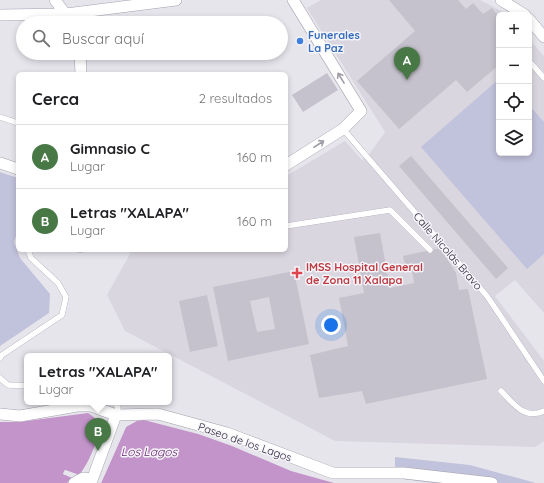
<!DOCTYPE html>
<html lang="es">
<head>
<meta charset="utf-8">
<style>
	:root { --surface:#fff; --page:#f2f2f2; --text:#202124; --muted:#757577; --line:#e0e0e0; --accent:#477845 }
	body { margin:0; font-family:Quicksand,sans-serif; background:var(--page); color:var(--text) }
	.controls { position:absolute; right:12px; top:12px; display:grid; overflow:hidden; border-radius:6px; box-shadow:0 2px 6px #0003 }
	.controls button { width:36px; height:36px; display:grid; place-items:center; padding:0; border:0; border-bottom:1px solid var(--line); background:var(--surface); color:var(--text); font:20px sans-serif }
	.you { position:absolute; left:331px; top:325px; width:14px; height:14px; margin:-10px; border:3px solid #fff; border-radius:50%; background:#1a73e8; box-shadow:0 0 0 6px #1a73e833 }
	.badge { display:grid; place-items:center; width:26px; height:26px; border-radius:50%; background:var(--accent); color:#fff; font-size:13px; font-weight:700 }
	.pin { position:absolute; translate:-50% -33px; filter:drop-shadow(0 1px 2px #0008) }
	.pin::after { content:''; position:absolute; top:21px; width:14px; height:12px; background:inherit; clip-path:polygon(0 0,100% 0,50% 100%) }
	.popup { position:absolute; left:24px; top:353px; width:148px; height:52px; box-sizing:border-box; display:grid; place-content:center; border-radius:6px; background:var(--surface); filter:drop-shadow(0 1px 3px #0005); font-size:13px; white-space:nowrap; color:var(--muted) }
	.popup b { font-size:15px; color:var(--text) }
	.popup::after { content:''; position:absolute; left:50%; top:100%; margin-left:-8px; border:8px solid transparent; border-top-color:var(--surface) }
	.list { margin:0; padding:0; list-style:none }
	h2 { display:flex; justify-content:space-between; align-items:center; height:52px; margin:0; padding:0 16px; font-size:17px }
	h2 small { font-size:13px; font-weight:400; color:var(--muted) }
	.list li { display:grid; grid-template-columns:26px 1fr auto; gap:12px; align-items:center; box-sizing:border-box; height:64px; padding:0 16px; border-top:1px solid var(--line) }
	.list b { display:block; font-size:15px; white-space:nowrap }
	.list p { margin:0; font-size:13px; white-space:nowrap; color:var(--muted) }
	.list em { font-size:13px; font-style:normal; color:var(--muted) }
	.icon { flex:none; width:22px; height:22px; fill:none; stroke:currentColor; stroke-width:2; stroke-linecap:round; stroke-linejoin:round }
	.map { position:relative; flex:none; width:544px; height:483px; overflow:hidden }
	.search { position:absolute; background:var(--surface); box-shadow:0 2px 6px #0003; left:16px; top:16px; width:272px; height:44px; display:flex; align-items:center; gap:10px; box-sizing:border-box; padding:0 14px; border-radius:22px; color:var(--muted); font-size:15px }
	.panel { position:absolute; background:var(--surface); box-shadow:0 2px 6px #0003; left:16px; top:72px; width:272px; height:180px; border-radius:6px }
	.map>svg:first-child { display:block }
</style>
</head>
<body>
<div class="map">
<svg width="544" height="483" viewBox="0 0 544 483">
	<rect width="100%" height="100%" fill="#e7e5ec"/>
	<path fill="#d9d6e0" d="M321,0H480L509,15H499V153H529V39L544,56V313L515,280L495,296L544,361V441L535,447L335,441L125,331L107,295L132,250H286V176L345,141L362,160L370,153L385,132L307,8Z"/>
	<path fill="#c1c2db" d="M499,79V153H529V105L544,122V254L527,269L421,147Z
		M0,172L18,178V230L14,242L20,258L50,294L49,313L0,346Z
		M395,457L470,465L536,483H433L395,478Z"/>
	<path fill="#c294ca" d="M88,413C94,417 101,422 101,430C101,438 85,469 79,475L65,470L63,474L72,478L67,483H0V422H19Z
		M144,420L198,434L232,446L291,471L334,483H101L126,427L137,421Z"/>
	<path fill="#e7e5ec" d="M97,420L101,422L103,432L87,470L79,477L66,472L74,476L70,481L72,477L63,474L65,470L79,475L85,469L101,431Z
		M124,426L126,427L101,483H99Z"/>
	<path fill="#c5c2cd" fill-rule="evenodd" d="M389,0H458L466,9L473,3L483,14L492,8L499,17V65L467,92L456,80L399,129L357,81L415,31Z
		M327,73L338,90L303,112L292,95Z
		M411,156L508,268L496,279L399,166Z
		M380,233L390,288L414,283L412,270H406L403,256L440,248L456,273L459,290L468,289L487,379L366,404L362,391L319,398L310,355L348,346L339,298L364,293L354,237Z
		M72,250H92L80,253Z
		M294,271L309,344L228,361L213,287ZM269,297L275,329L257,332L250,301Z
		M207,295L218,346L190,352L179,301Z"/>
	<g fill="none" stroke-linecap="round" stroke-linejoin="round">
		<g stroke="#a5a0ad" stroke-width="6">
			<path id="lane" d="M529,61L544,78
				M0,117L18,123
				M343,129L487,296L544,381
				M286,226L390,210L430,250
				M0,358L2,355L62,315L66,297L58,283L31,258L28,250
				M0,378L8,385L27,386
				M501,391C514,404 524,420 544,411
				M115,402L118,408L116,415"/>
		</g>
		<g stroke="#a5a0ad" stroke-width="12">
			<path id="street" d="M55,0L72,23
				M501,0L525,15
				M0,15L66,14L176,0
				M529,19L544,37
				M80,53L81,74
				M0,163L18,169
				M286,165L343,129L361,111L293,0
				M0,414L20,416L77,406H91L116,415L158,414L227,433L333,473H404L492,483
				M74,483L83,478L92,479
				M91,483L116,415"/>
		</g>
		<use href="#lane" stroke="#fff" stroke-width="5.5"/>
		<use href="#street" stroke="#fff" stroke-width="11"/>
	</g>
	<defs><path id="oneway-shaft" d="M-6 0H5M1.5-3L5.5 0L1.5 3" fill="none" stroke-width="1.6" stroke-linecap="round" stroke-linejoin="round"/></defs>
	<g stroke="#a19da7">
		<use href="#oneway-shaft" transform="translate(341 78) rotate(-121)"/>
		<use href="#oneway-shaft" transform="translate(319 144) rotate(-33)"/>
	</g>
	<circle fill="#3f7fe0" stroke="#f6f5f9" stroke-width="1.5" cx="300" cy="41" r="4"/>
	<path fill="#e0444e" stroke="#f6f5f9" stroke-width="1.5" d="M295 267h4v4h4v4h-4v4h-4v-4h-4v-4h4z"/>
	<g text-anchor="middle" stroke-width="3" stroke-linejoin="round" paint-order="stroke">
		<g font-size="11" font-weight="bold" fill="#366cbe" stroke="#f6f5f9" text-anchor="start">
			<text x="308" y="39">Funerales<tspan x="308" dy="13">La Paz</tspan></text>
		</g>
		<g font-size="11" fill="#2f263c" stroke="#f6f5f9">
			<text transform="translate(448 251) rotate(49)" y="4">Calle Nicolás Bravo</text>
			<text transform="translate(245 442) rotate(19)" y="4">Paseo de los Lagos</text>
		</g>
		<g font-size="11" font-weight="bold" fill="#be3a42" stroke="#f6f5f9" text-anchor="start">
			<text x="306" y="271">IMSS Hospital General<tspan x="306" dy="13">de Zona 11 Xalapa</tspan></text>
		</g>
		<g font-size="12" font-style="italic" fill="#662771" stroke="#f6f5f9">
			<text x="149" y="456">Los Lagos</text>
		</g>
	</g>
</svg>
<div class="controls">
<button>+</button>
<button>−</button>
<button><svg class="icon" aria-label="locate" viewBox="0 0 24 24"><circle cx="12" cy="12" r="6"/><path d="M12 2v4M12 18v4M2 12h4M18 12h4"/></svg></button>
<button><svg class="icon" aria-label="layers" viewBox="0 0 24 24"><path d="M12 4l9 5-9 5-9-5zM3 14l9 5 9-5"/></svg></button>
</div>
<div class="you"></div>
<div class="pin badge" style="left:407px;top:80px">A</div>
<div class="pin badge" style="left:98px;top:451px">B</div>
<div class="popup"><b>Letras &quot;XALAPA&quot;</b>Lugar</div>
<div class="search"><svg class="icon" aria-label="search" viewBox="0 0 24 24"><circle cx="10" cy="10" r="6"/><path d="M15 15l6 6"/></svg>Buscar aquí</div>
<section class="panel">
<h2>Cerca<small>2 resultados</small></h2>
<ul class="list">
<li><span class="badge">A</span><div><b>Gimnasio C</b><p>Lugar</p></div><em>160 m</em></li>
<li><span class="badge">B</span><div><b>Letras &quot;XALAPA&quot;</b><p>Lugar</p></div><em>160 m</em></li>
</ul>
</section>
</div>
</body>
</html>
